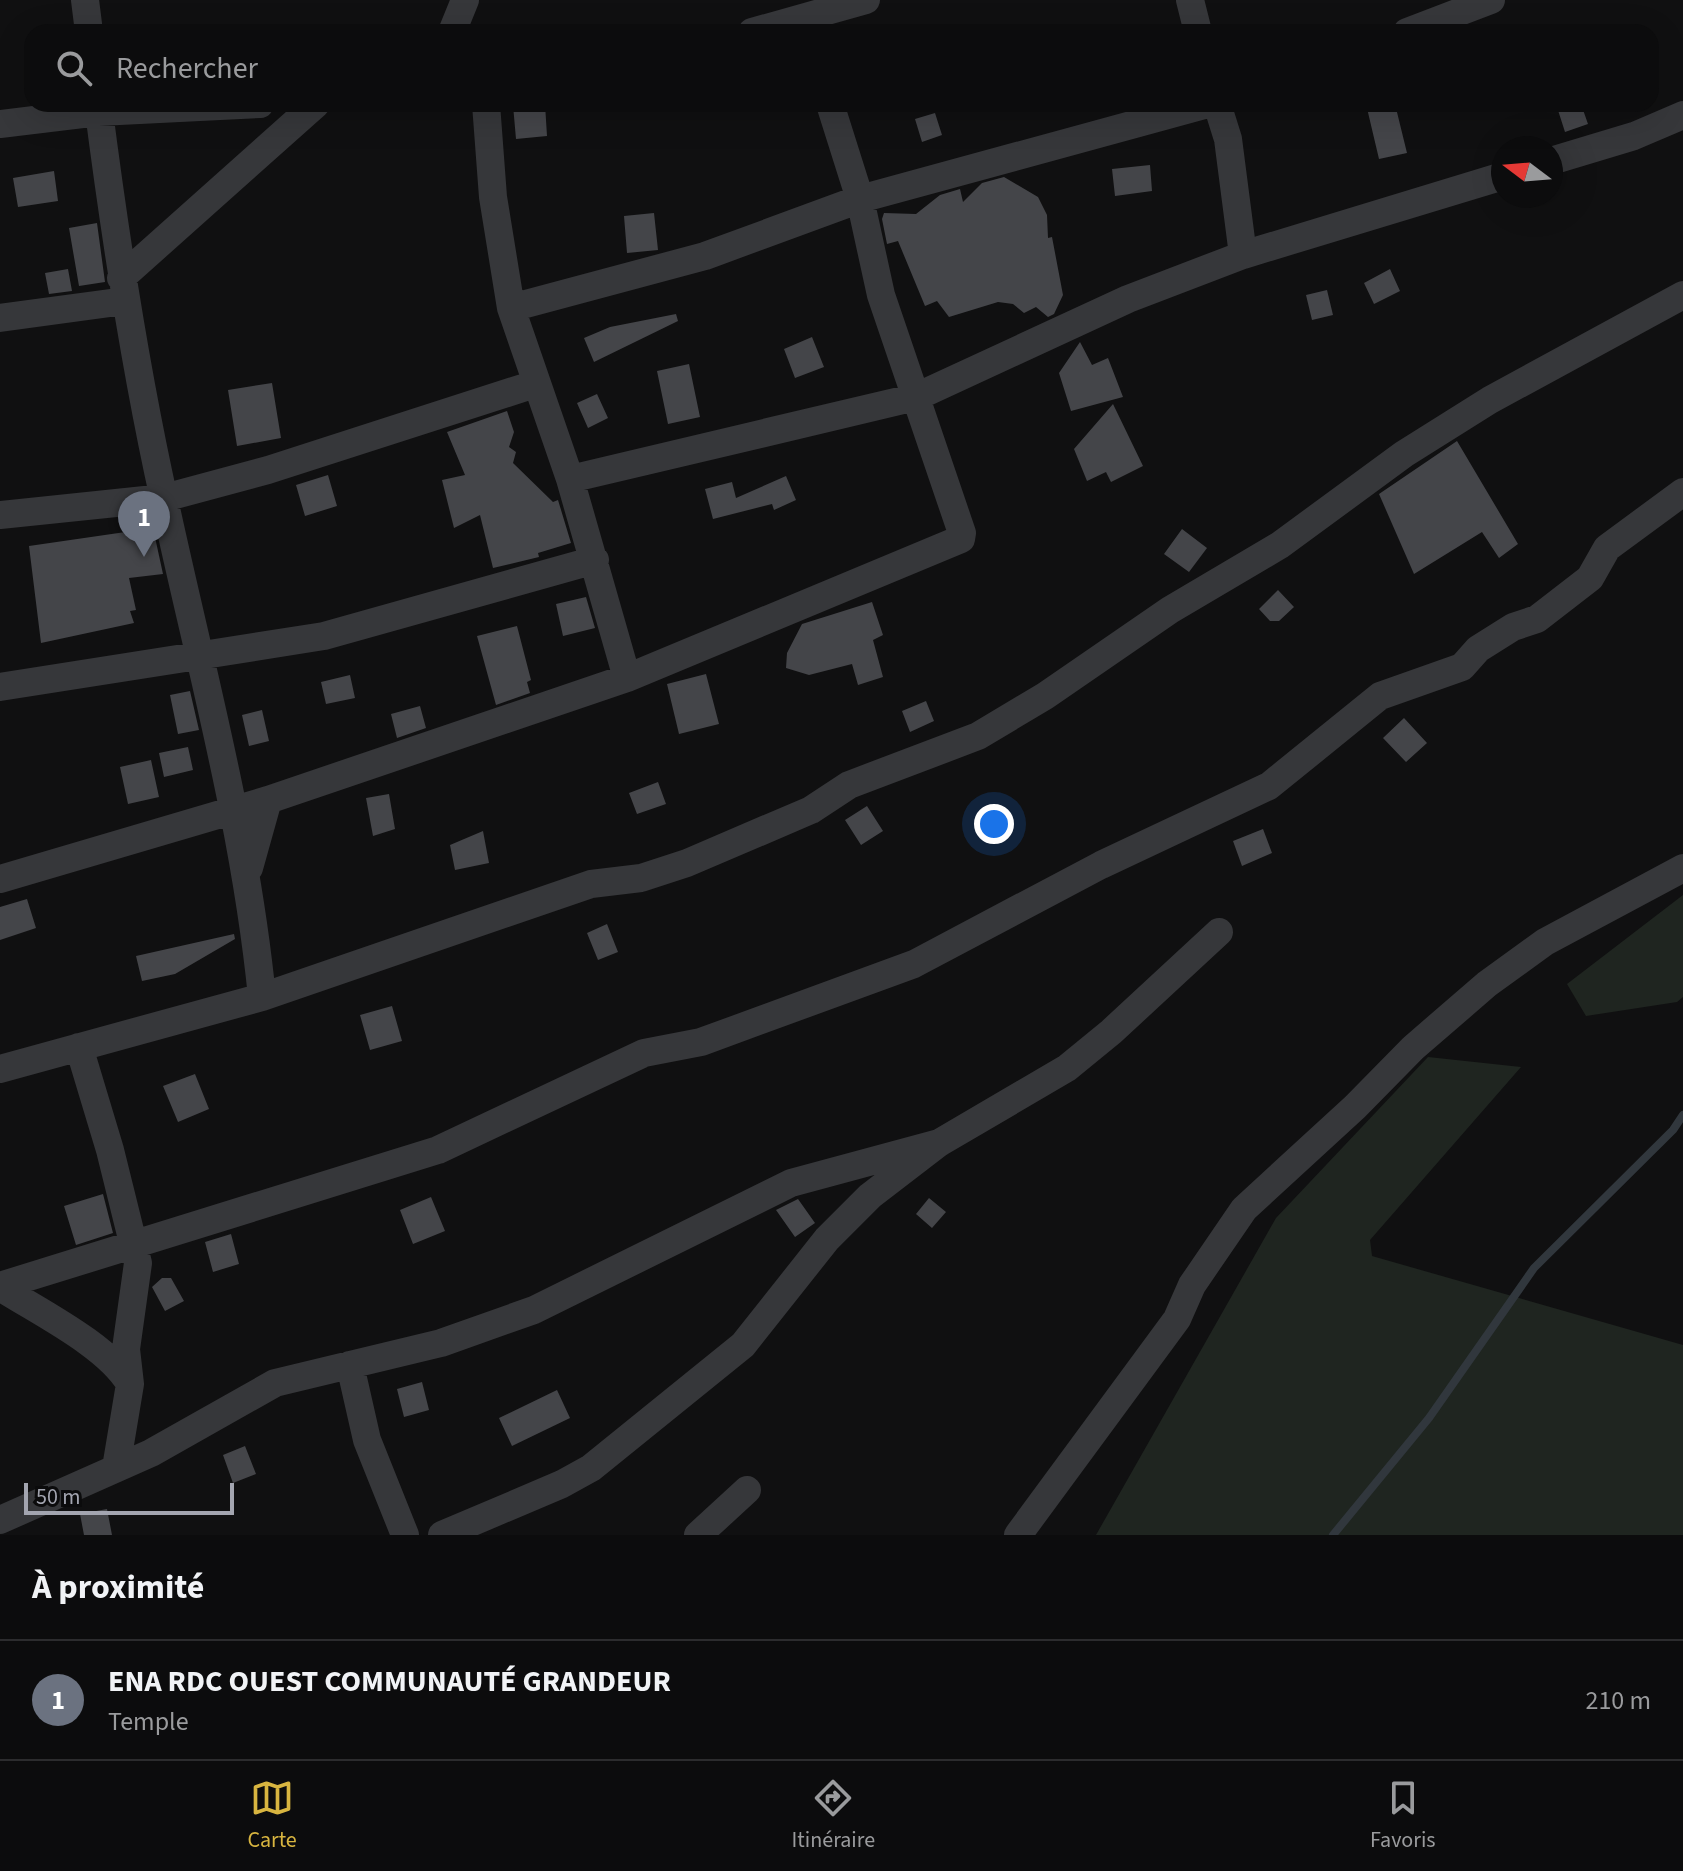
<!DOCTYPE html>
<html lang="fr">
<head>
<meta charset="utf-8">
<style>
	:root { --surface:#0c0c0d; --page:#1a1a1b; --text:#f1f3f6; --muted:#9a9b9d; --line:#2c2c2e; --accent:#d8b540 }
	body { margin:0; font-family:"Source Sans 3",sans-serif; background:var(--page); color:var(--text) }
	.compass { position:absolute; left:1491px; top:136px; width:72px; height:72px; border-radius:50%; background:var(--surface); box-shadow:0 8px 32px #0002; rotate:286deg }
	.scale { position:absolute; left:24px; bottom:20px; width:210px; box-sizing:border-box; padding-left:8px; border:4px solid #a3a5b0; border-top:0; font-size:22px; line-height:28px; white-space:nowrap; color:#a3a5b0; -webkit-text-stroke:6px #0b0b0c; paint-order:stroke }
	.you { position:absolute; left:994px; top:824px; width:28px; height:28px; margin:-20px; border:6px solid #fff; border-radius:50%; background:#1a73e8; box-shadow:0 0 0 12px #1a73e833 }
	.badge { display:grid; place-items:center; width:52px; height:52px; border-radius:50%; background:var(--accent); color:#fff; font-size:26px; font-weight:700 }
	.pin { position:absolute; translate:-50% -66px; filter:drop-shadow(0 2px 4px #0008) }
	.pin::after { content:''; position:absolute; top:42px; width:28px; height:24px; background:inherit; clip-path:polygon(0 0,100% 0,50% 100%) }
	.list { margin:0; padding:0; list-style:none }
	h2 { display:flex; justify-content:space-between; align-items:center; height:104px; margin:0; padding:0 32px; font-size:34px }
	h2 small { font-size:26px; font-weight:400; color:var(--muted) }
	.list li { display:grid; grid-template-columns:52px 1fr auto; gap:24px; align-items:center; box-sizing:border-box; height:120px; padding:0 32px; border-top:2px solid var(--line) }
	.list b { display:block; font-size:30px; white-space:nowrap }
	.list p { margin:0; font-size:26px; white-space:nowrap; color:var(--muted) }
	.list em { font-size:26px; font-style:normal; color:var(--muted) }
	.icon { flex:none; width:44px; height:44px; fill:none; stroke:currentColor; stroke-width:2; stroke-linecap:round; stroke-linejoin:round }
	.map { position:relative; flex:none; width:1683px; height:1535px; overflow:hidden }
	.search { position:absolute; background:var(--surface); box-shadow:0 8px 32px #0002; left:24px; right:24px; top:24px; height:88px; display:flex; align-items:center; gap:20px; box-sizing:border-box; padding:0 28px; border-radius:24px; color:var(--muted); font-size:30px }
	.sheet { height:224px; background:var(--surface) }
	nav { display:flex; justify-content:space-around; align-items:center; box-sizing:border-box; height:112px; border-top:2px solid var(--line); background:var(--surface); font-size:22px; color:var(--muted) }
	nav a { display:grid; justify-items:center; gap:4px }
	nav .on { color:var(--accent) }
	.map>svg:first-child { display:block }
</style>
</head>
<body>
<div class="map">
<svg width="1683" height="1535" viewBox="0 0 1683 1535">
	<rect width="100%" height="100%" fill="#101011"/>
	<path fill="#1f2520" d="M1683,895V997L1677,1002L1586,1016L1567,984Z
		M1428,1057L1521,1067L1370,1240L1372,1256L1683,1345V1535H1096L1276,1218Z"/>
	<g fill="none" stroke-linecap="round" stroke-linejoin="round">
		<path stroke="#31373d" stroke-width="8" d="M1333,1535L1429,1418L1534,1268L1673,1130L1683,1115"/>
	</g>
	<path fill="#444549" d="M545,104L547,136L516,139L513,105Z
		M1366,104H1395L1407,153L1379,159Z
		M1556,104H1581L1588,124L1565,132Z
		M935,113L942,135L922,142L915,119Z
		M1150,165L1152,191L1115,196L1112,169Z
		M54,171L58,201L18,207L13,178Z
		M1004,177L1038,197L1047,215L1048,238L1052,237L1063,295L1054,314L1048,317L1036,307L1024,313L1013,304L998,302L949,317L937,301L925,306L898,241L887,244L882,219L884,213L916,214L940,195L960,189L963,202L982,183Z
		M654,213L658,250L627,253L624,216Z
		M97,223L105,282L79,286L69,228Z
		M68,269L72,291L49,294L45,273Z
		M1390,269L1400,291L1374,304L1364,283Z
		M1327,290L1333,315L1312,320L1306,295Z
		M676,314L678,321L594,362L584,338L610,327Z
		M812,337L824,367L795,378L784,349Z
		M1080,342L1092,365L1108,358L1123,397L1071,411L1059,373Z
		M689,364L700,417L668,424L657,371Z
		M272,383L281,438L237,446L228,390Z
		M597,394L608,418L588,428L577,403Z
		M1113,404L1143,466L1111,482L1106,472L1087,481L1074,449Z
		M507,411L514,432L509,447L516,452L513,463L553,502L558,500L571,543L538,553L539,557L493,568L480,515L454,528L442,480L465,475L447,432Z
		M1457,441L1518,544L1499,558L1482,532L1414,574L1379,494Z
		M328,475L337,506L305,516L296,485Z
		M786,476L796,500L774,510L772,504L713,519L705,489L732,482L736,498Z
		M153,528L163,574L129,578L136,610L130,611L134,623L41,643L29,546Z
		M1182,529L1207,548L1189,572L1164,554Z
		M1278,590L1294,607L1279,621H1270L1259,609Z
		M586,597L595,628L563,636L556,604Z
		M872,602L883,635L873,640L883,677L858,685L852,664L809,675L786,668L787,653L802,624Z
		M517,626L531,680L527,682L530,693L496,705L477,636Z
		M706,674L719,724L679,734L667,684Z
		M350,675L355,698L326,704L321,682Z
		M190,691L199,730L178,734L170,695Z
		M926,701L934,721L910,732L902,711Z
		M420,706L426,728L397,738L391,714Z
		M262,710L269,741L249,746L242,715Z
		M1404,718L1427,743L1406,762L1383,738Z
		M188,747L193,770L164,777L159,753Z
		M151,760L159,797L128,804L120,767Z
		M658,782L666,804L637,814L629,793Z
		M389,794L395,829L373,836L366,798Z
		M867,806L883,831L861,845L845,820Z
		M1263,829L1272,853L1242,866L1233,841Z
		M483,831L489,863L455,870L450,845Z
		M27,899L36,928L0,940V907Z
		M607,924L618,952L598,960L587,933Z
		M234,934L235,939L175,974L142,981L136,956Z
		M392,1006L402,1041L370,1050L360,1015Z
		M195,1074L209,1109L178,1122L163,1086Z
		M103,1194L113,1233L76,1245L64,1206Z
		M431,1197L445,1231L413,1244L400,1210Z
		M929,1198L946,1212L932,1228L916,1214Z
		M798,1199L815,1223L795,1237L776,1210Z
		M231,1234L239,1264L213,1272L205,1242Z
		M162,1278H171L184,1301L165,1311L152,1287Z
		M422,1382L429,1410L404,1417L397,1389Z
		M557,1390L570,1418L512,1446L499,1418Z
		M245,1446L256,1474L233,1483L223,1455Z
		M107,1509L112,1535H84L80,1514Z"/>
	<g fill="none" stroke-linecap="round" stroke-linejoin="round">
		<path stroke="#36373a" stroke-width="28" d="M85,0L89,32
			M1190,0L1198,32
			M452,32L465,0
			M752,32L866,0
			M1407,32L1491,0
			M98,104C115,237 135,368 164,499C200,666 245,826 262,997
			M486,104L493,197L511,308L570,479L627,678
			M1217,104L1228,139L1243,255
			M0,124L99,112L260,104
			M1551,161L1634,136L1683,115
			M121,278L316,104
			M511,308L705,256L860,199L1208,104
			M0,318L125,301
			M570,479L916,397L1128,299L1243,255L1503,176
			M0,515L164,498L268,470L535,384
			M0,687L324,636L595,560
			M249,868L268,800
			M0,879L268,800L627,678L961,539L962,533L881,295L860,199L830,104
			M79,1047L110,1150L138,1263L126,1349L130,1384L116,1468
			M0,1069L262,997L591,884L641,878L687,863L811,810L849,785L978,736L1045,696L1170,610L1280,545L1404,454L1490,400L1683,295
			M0,1286L438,1150L644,1053L701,1042L914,964L1101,865L1269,786L1380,696L1462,667L1478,649L1513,627L1537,619L1590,578L1607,548L1683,492
			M0,1287C39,1312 107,1345 130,1384
			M350,1365L367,1440L405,1535
			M0,1520L151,1453L275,1383L441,1343L534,1310L791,1183L939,1143
			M442,1535L562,1484L591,1468L743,1345L827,1239L870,1196L939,1143L1067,1068L1111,1032L1219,932
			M698,1535L747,1490
			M1018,1535L1177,1319L1192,1285L1244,1209L1355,1107L1413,1048L1487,984L1545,942L1683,868"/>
	</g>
</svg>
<svg class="compass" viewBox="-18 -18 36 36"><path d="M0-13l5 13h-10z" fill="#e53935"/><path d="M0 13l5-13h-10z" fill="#9a9b9d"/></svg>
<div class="scale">50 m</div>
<div class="you"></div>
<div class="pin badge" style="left:144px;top:557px;background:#6b7280">1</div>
<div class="search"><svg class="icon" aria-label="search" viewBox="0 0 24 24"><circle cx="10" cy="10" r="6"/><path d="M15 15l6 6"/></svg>Rechercher</div>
</div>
<section class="sheet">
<h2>À proximité<small></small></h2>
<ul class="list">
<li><span class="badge" style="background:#6b7280">1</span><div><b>ENA RDC OUEST COMMUNAUTÉ GRANDEUR</b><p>Temple</p></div><em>210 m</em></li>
</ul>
</section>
<nav>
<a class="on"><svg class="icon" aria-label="map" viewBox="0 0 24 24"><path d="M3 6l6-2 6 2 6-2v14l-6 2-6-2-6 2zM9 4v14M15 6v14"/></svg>Carte</a>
<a><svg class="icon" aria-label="directions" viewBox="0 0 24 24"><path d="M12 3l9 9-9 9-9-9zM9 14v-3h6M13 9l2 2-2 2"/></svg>Itinéraire</a>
<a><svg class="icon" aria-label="saved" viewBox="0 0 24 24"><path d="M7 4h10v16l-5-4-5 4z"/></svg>Favoris</a>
</nav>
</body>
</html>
